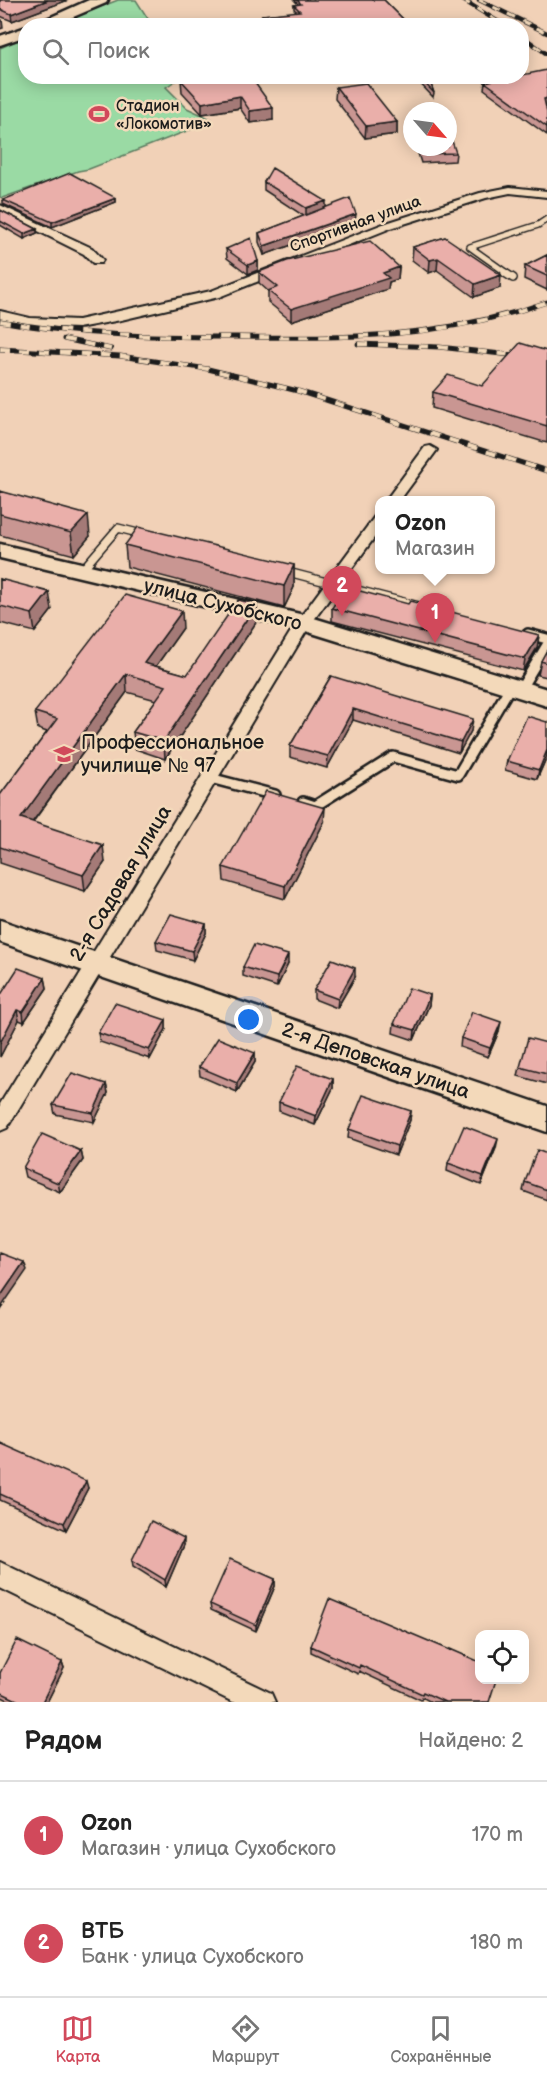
<!DOCTYPE html>
<html lang="ru">
<head>
<meta charset="utf-8">
<style>
	:root { --surface:#fff; --page:#f6f6f6; --text:#222; --muted:#767676; --line:#e0e0e0; --accent:#d1495b }
	body { margin:0; font-family:"Balsamiq Sans",sans-serif; background:var(--page); color:var(--text) }
	.controls { position:absolute; right:18px; bottom:18px; display:grid; overflow:hidden; border-radius:12px; box-shadow:0 3px 15px #0003 }
	.controls button { width:54px; height:54px; display:grid; place-items:center; padding:0; border:0; border-bottom:2px solid var(--line); background:var(--surface); color:var(--text); font:30px sans-serif }
	.compass { position:absolute; left:403px; top:102px; width:54px; height:54px; border-radius:50%; background:var(--surface); box-shadow:0 3px 15px #0003; rotate:118deg }
	.you { position:absolute; left:249px; top:1020px; width:21px; height:21px; margin:-15px; border:4px solid #fff; border-radius:50%; background:#1a73e8; box-shadow:0 0 0 9px #1a73e833 }
	.badge { display:grid; place-items:center; width:39px; height:39px; border-radius:50%; background:var(--accent); color:#fff; font-size:20px; font-weight:700 }
	.pin { position:absolute; translate:-50% -50px; filter:drop-shadow(0 2px 3px #0008) }
	.pin::after { content:''; position:absolute; top:32px; width:21px; height:18px; background:inherit; clip-path:polygon(0 0,100% 0,50% 100%) }
	.popup { position:absolute; left:375px; top:496px; width:120px; height:78px; box-sizing:border-box; display:grid; place-content:center; border-radius:12px; background:var(--surface); filter:drop-shadow(0 2px 4px #0005); font-size:20px; white-space:nowrap; color:var(--muted) }
	.popup b { font-size:22px; color:var(--text) }
	.popup::after { content:''; position:absolute; left:50%; top:100%; margin-left:-12px; border:12px solid transparent; border-top-color:var(--surface) }
	.list { margin:0; padding:0; list-style:none }
	h2 { display:flex; justify-content:space-between; align-items:center; height:78px; margin:0; padding:0 24px; font-size:26px }
	h2 small { font-size:20px; font-weight:400; color:var(--muted) }
	.list li { display:grid; grid-template-columns:39px 1fr auto; gap:18px; align-items:center; box-sizing:border-box; height:108px; padding:0 24px; border-top:2px solid var(--line) }
	.list b { display:block; font-size:22px; white-space:nowrap }
	.list p { margin:0; font-size:20px; white-space:nowrap; color:var(--muted) }
	.list em { font-size:20px; font-style:normal; color:var(--muted) }
	.icon { flex:none; width:33px; height:33px; fill:none; stroke:currentColor; stroke-width:2; stroke-linecap:round; stroke-linejoin:round }
	.map { position:relative; flex:none; width:547px; height:1702px; overflow:hidden }
	.search { position:absolute; background:var(--surface); box-shadow:0 3px 15px #0003; left:18px; right:18px; top:18px; height:66px; display:flex; align-items:center; gap:15px; box-sizing:border-box; padding:0 21px; border-radius:24px; color:var(--muted); font-size:22px }
	.sheet { height:294px; background:var(--surface) }
	nav { display:flex; justify-content:space-around; align-items:center; box-sizing:border-box; height:84px; border-top:2px solid var(--line); background:var(--surface); font-size:16px; color:var(--muted) }
	nav a { display:grid; justify-items:center; gap:3px }
	nav .on { color:var(--accent) }
	.map>svg:first-child { display:block }
</style>
</head>
<body>
<div class="map">
<svg width="547" height="1702" viewBox="0 0 547 1702">
	<rect width="100%" height="100%" fill="#f1d1b7"/>
	<filter id="ink" filterUnits="userSpaceOnUse"><feTurbulence type="fractalNoise" baseFrequency=".0167" numOctaves="2"/><feDisplacementMap in="SourceGraphic" scale="12" xChannelSelector="R" yChannelSelector="G"/><feConvolveMatrix kernelMatrix="1 2 1 2 8 2 1 2 1" color-interpolation-filters="sRGB"/></filter>
	<g filter="url(#ink)">
		<path fill="#9adaa4" stroke="#5b7b60" stroke-width="1.5" d="M118,0H136L152,25H55Z
			M25,37L26,76L181,77L166,87L187,108L211,119L192,129L89,169L78,171L2,198L0,197V48Z"/>
		<g fill="none" stroke-linecap="round" stroke-linejoin="round">
			<g stroke="#1c1c1c" stroke-width="8">
				<path id="lane-far2" d="M508,274L470,247L538,225L547,219"/>
			</g>
			<g stroke="#1c1c1c" stroke-width="10">
				<path id="lane-far1" d="M505,273L513,278
					M82,570L118,528L146,535
					M284,571L419,606"/>
			</g>
			<g stroke="#1c1c1c" stroke-width="14">
				<path id="lane" d="M528,634L547,639
					M520,690L547,645
					M210,778L275,795
					M303,802L315,806L393,757L458,775L510,687"/>
			</g>
			<g stroke="#1c1c1c" stroke-width="4">
				<path id="street" d="M510,187L547,191V197L510,193L486,198L391,228L219,297L121,320L78,328L30,326L0,319V311L30,318L78,320L211,291L383,224L480,193Z
					M0,205L92,248L103,260L101,263H93L84,254L0,212Z
					M430,446L437,450L400,500H386L425,447Z
					M380,515V530L310,625L7,1128L0,1131V1104L296,623L375,516Z
					M0,1562L271,1693L275,1702H233L0,1588Z"/>
			</g>
			<g stroke="#1c1c1c" stroke-width="5">
				<path id="secondary" d="M89,0H108L106,3L52,26H31Z
					M26,27V36L0,45V36Z
					M0,544L304,615L547,689V706L299,629L0,558Z
					M0,920L547,1106V1132L0,942Z"/>
			</g>
			<use href="#lane-far2" stroke="#f3d9ba" stroke-width="5"/>
			<use href="#lane-far1" stroke="#f3d9ba" stroke-width="7"/>
			<use href="#lane" stroke="#f3d9ba" stroke-width="9"/>
			<use href="#street" fill="#f3d9ba" fill-rule="evenodd"/>
			<use href="#secondary" fill="#f3d9ba" fill-rule="evenodd"/>
			<g stroke="#1c1c1c" stroke-width="4.5">
				<path id="rail-far1" d="M463,0L505,26
					M479,0L547,33
					M522,36L547,54"/>
			</g>
			<g stroke="#1c1c1c" stroke-width="5">
				<path id="rail" d="M0,321C75,335 151,337 227,337C342,338 437,340 547,302
					M64,339L111,349
					M358,344L439,347L547,359
					M0,349L120,356L208,369L298,391L547,471"/>
			</g>
			<use href="#rail-far1" stroke="#f3d9ba" stroke-width="3" stroke-dasharray="8" stroke-linecap="butt"/>
			<use href="#rail" stroke="#f3d9ba" stroke-width="4" stroke-dasharray="10" stroke-linecap="butt"/>
		</g>
		<path fill="#c99692" stroke="#1c1c1c" stroke-width="1.5" d="M0,0H68L12,21L0,16Z
			M294,0H384L410,26H267L262,19V15L297,12L294,9V5L298,4Z
			M250,76L273,120L250,123L240,108L202,114L182,92L181,80Z
			M413,76H428L434,93L433,97Z
			M485,82L545,106L547,112V135L484,89Z
			M336,87L397,122V134L365,138L335,99Z
			M416,147H448L456,153L455,161L421,163Z
			M264,182L326,207L355,222L264,255L259,242V233L304,216L264,190Z
			M116,198V202L52,227L3,204V200Z
			M0,210L37,229V233L24,239L0,225Z
			M445,237L500,288L474,297L437,270L429,273L412,260L413,247Z
			M226,249L258,261V270L248,274L227,258Z
			M547,255V290L524,279L525,266Z
			M399,267L398,279L389,282L388,289L291,321L268,302V291L259,283V272Z
			M547,351V443L432,408L433,392L482,386Z
			M0,491L90,536L74,555L0,535Z
			M125,545L294,565V587L284,608L127,567Z
			M0,579L52,610L35,632L0,623Z
			M257,604V621L165,759L135,749L133,732L156,700L127,692L33,822L105,862L85,891L0,863V795L47,732L38,729L35,712L183,628L156,666L187,675Z
			M332,608L539,635L537,648L523,671L332,621Z
			M547,650V677L538,675L541,661Z
			M331,676L471,731L459,753L353,720L327,768L290,757V746Z
			M547,722V756L537,779L505,770L507,761Z
			M324,822L285,899L224,881L223,867Z
			M206,924V933L193,960L157,950L156,941Z
			M288,964L277,987L243,976V967Z
			M355,977L337,1008L314,999V990Z
			M45,978L47,988L24,1022L19,1020L0,1057V996Z
			M430,995L429,1005L414,1040L393,1033L394,1024Z
			M166,1020V1029L150,1059L100,1042L98,1033Z
			M499,1031L488,1057L460,1047L461,1038Z
			M547,1043V1084L518,1076L520,1067Z
			M255,1053V1062L237,1092L200,1076L199,1067Z
			M333,1079V1088L315,1125L279,1111V1102Z
			M106,1084L108,1093L94,1122L55,1114L53,1105Z
			M411,1111L410,1120L396,1155L348,1138L349,1129Z
			M496,1148L481,1185L447,1171L448,1163Z
			M81,1151L83,1160L60,1192L25,1177L23,1168Z
			M547,1154V1200L523,1191L525,1182Z
			M0,1443L88,1488L66,1530L0,1500Z
			M184,1545L166,1587L133,1566L132,1560Z
			M275,1579V1586L256,1631L211,1610L210,1604Z
			M311,1646L489,1702H431L422,1697L421,1700L359,1671L358,1674L311,1652Z
			M62,1662L64,1668L47,1702H12L0,1696V1673Z"/>
		<path fill="#a47a77" stroke="#1c1c1c" stroke-width="1.5" d="M48,0H68L12,21L11,14Z
			M0,20H2L3,28L0,29Z
			M432,76H453L432,79Z
			M240,96V108L202,114V103Z
			M547,98V105L543,106L544,99Z
			M273,108V120L250,123V111Z
			M397,122V134L365,138L366,126Z
			M116,198V202L52,227V222Z
			M326,201V209L306,217V208Z
			M356,214L355,222L264,255V246Z
			M37,229V233L24,239V234Z
			M438,258L437,270L429,273L430,260Z
			M258,261V270L248,274V265Z
			M399,267L398,279L389,282L388,289L291,321V309L383,273Z
			M501,275L500,288L474,297L475,284Z
			M88,515L90,536L74,555L71,533Z
			M294,565V587L284,608V586Z
			M49,592L52,610L35,632L32,614Z
			M257,604V621L165,759L164,741Z
			M182,611L183,628L146,680L144,663Z
			M539,635L537,648L523,671L525,659Z
			M126,674L127,692L23,835L21,818Z
			M353,709V720L327,768L328,756Z
			M473,719L471,731L459,753L461,742Z
			M547,750V756L537,779L539,770Z
			M325,808L324,822L285,899V886Z
			M103,845L105,862L85,891L83,875Z
			M206,924V933L193,960L192,951Z
			M288,955V964L277,987V977Z
			M355,968V977L337,1008L338,999Z
			M45,978L47,988L24,1022L23,1012Z
			M430,995L429,1005L414,1040L415,1030Z
			M17,1010L19,1020L0,1057V1043Z
			M166,1020V1029L150,1059L149,1050Z
			M501,1022L499,1031L488,1057L490,1048Z
			M255,1053V1062L237,1092V1083Z
			M333,1079V1088L315,1125L316,1116Z
			M106,1084L108,1093L94,1122L93,1113Z
			M411,1111L410,1120L396,1155L397,1146Z
			M498,1139L496,1148L481,1185L483,1176Z
			M81,1151L83,1160L60,1192L58,1183Z
			M24,1262L27,1270L0,1309V1297Z
			M86,1481L88,1488L66,1530L64,1523Z
			M184,1538V1545L166,1587L165,1580Z
			M275,1579V1586L256,1631V1625Z
			M62,1662L64,1668L47,1702H42Z"/>
		<path fill="#eaafaa" stroke="#1c1c1c" stroke-width="1.5" d="M0,0H48L11,14L0,9Z
			M297,0H384L410,26H271L262,15L300,11L294,5L301,4Z
			M547,70V98L544,99L547,112V127L485,82L514,76H522V75Z
			M205,76H250L273,108L250,111L240,96L202,103L181,80Z
			M418,76H428L434,93Z
			M366,83L397,122L366,126L336,87Z
			M448,135H450L456,153L422,154L420,147H448Z
			M272,168L326,201L306,208L264,182Z
			M70,173L116,198L52,222L3,200Z
			M350,198L356,214L264,246L259,233Z
			M0,210L37,229L24,234L0,221Z
			M445,237L501,275L475,284L438,258L430,260L413,247Z
			M251,238L258,261L248,265L226,249Z
			M370,241L399,267L383,273L389,278L291,309L268,291L278,287L259,272L287,261Z
			M547,255V276L525,266Z
			M520,343L547,351V426L433,392L448,375L482,386Z
			M0,491L88,515L71,533L0,514Z
			M138,527L294,565L284,586L125,545Z
			M0,579L49,592L32,614L0,606Z
			M345,587L408,604L410,601L539,635L525,659L332,608Z
			M125,595L182,611L144,663L187,675L238,600L257,604L164,741L133,732L166,686L126,674L21,818L103,845L83,875L0,847V795L57,719L35,712Z
			M547,650V663L541,661Z
			M331,676L473,719L461,742L353,709L328,756L290,746Z
			M527,716L547,722V750L539,770L507,761Z
			M266,791L325,808L285,886L223,867Z
			M171,914L206,924L192,951L156,941Z
			M254,945L288,955L277,977L243,967Z
			M332,959L355,968L338,999L314,990Z
			M18,968L45,978L23,1012L17,1010L0,1043V996Z
			M409,988L430,995L415,1030L394,1024Z
			M115,1003L166,1020L149,1050L98,1033Z
			M472,1012L501,1022L490,1048L461,1038Z
			M218,1038L255,1053L237,1083L199,1067Z
			M528,1038L547,1043V1074L520,1067Z
			M297,1066L333,1079L316,1116L279,1102Z
			M72,1073L106,1084L93,1113L53,1105Z
			M363,1095L411,1111L397,1146L349,1129Z
			M464,1126L498,1139L483,1176L448,1163Z
			M42,1134L81,1151L58,1183L23,1168Z
			M537,1150L547,1154V1190L525,1182Z
			M0,1253L24,1262L0,1297Z
			M0,1443L86,1481L64,1523L0,1494Z
			M151,1521L184,1538L165,1580L132,1560Z
			M230,1559L275,1579L256,1625L210,1604Z
			M329,1599L450,1650V1649L480,1662V1680H496L489,1702H445L423,1692L422,1694L360,1665L359,1668L311,1646Z
			M17,1640L62,1662L42,1702H21L0,1692V1673Z"/>
	</g>
	<defs>
		<g id="stadium-bare" transform="scale(1.62)"><path d="M0-5a6.5 5 0 1 0 0 10a6.5 5 0 1 0 0-10ZM-3.5-1.8h7v3.6h-7Z" fill="#d1495b" stroke="#f3d9ba" stroke-width="2.5" paint-order="stroke"/></g>
		<g id="university-bare" transform="scale(1.62)"><path d="M0-5L7-2L0 1L-7-2ZM-4 1L0 2.5L4 1V4Q0 6-4 4Z" fill="#d1495b" stroke="#f3d9ba" stroke-width="2.5" paint-order="stroke"/></g>
	</defs>
	<g fill-rule="evenodd">
		<use href="#stadium-bare" x="99" y="114"/>
		<use href="#university-bare" x="64" y="754"/>
	</g>
	<g text-anchor="middle" stroke-width="5" stroke-linejoin="round" paint-order="stroke">
		<g font-size="16" fill="#1c1c1c" stroke="#f3d9ba" text-anchor="start">
			<text x="116" y="111">Стадион<tspan x="116" dy="18">«Локомотив»</tspan></text>
		</g>
		<g font-size="16" fill="#1c1c1c" stroke="#f3d9ba">
			<text transform="translate(355 223) rotate(-20)" y="6">Спортивная улица</text>
		</g>
		<g font-size="20" fill="#1c1c1c" stroke="#f3d9ba">
			<text transform="translate(223 604) rotate(14)" y="7">улица Сухобского</text>
			<text transform="translate(120 883) rotate(-59)" y="7">2-я Садовая улица</text>
			<text transform="translate(376 1060) rotate(19)" y="7">2-я Деповская улица</text>
		</g>
		<g font-size="20" fill="#1c1c1c" stroke="#f3d9ba" text-anchor="start">
			<text x="81" y="749">Профессиональное<tspan x="81" dy="23">училище № 97</tspan></text>
		</g>
	</g>
</svg>
<div class="controls">
<button><svg class="icon" aria-label="locate" viewBox="0 0 24 24"><circle cx="12" cy="12" r="6"/><path d="M12 2v4M12 18v4M2 12h4M18 12h4"/></svg></button>
</div>
<svg class="compass" viewBox="-18 -18 36 36"><path d="M0-13l5 13h-10z" fill="#e53935"/><path d="M0 13l5-13h-10z" fill="#767676"/></svg>
<div class="you"></div>
<div class="pin badge" style="left:435px;top:643px">1</div>
<div class="popup"><b>Ozon</b>Магазин</div>
<div class="pin badge" style="left:342px;top:616px">2</div>
<div class="search"><svg class="icon" aria-label="search" viewBox="0 0 24 24"><circle cx="10" cy="10" r="6"/><path d="M15 15l6 6"/></svg>Поиск</div>
</div>
<section class="sheet">
<h2>Рядом<small>Найдено: 2</small></h2>
<ul class="list">
<li><span class="badge">1</span><div><b>Ozon</b><p>Магазин · улица Сухобского</p></div><em>170 m</em></li>
<li><span class="badge">2</span><div><b>ВТБ</b><p>Банк · улица Сухобского</p></div><em>180 m</em></li>
</ul>
</section>
<nav>
<a class="on"><svg class="icon" aria-label="map" viewBox="0 0 24 24"><path d="M3 6l6-2 6 2 6-2v14l-6 2-6-2-6 2zM9 4v14M15 6v14"/></svg>Карта</a>
<a><svg class="icon" aria-label="directions" viewBox="0 0 24 24"><path d="M12 3l9 9-9 9-9-9zM9 14v-3h6M13 9l2 2-2 2"/></svg>Маршрут</a>
<a><svg class="icon" aria-label="saved" viewBox="0 0 24 24"><path d="M7 4h10v16l-5-4-5 4z"/></svg>Сохранённые</a>
</nav>
</body>
</html>
